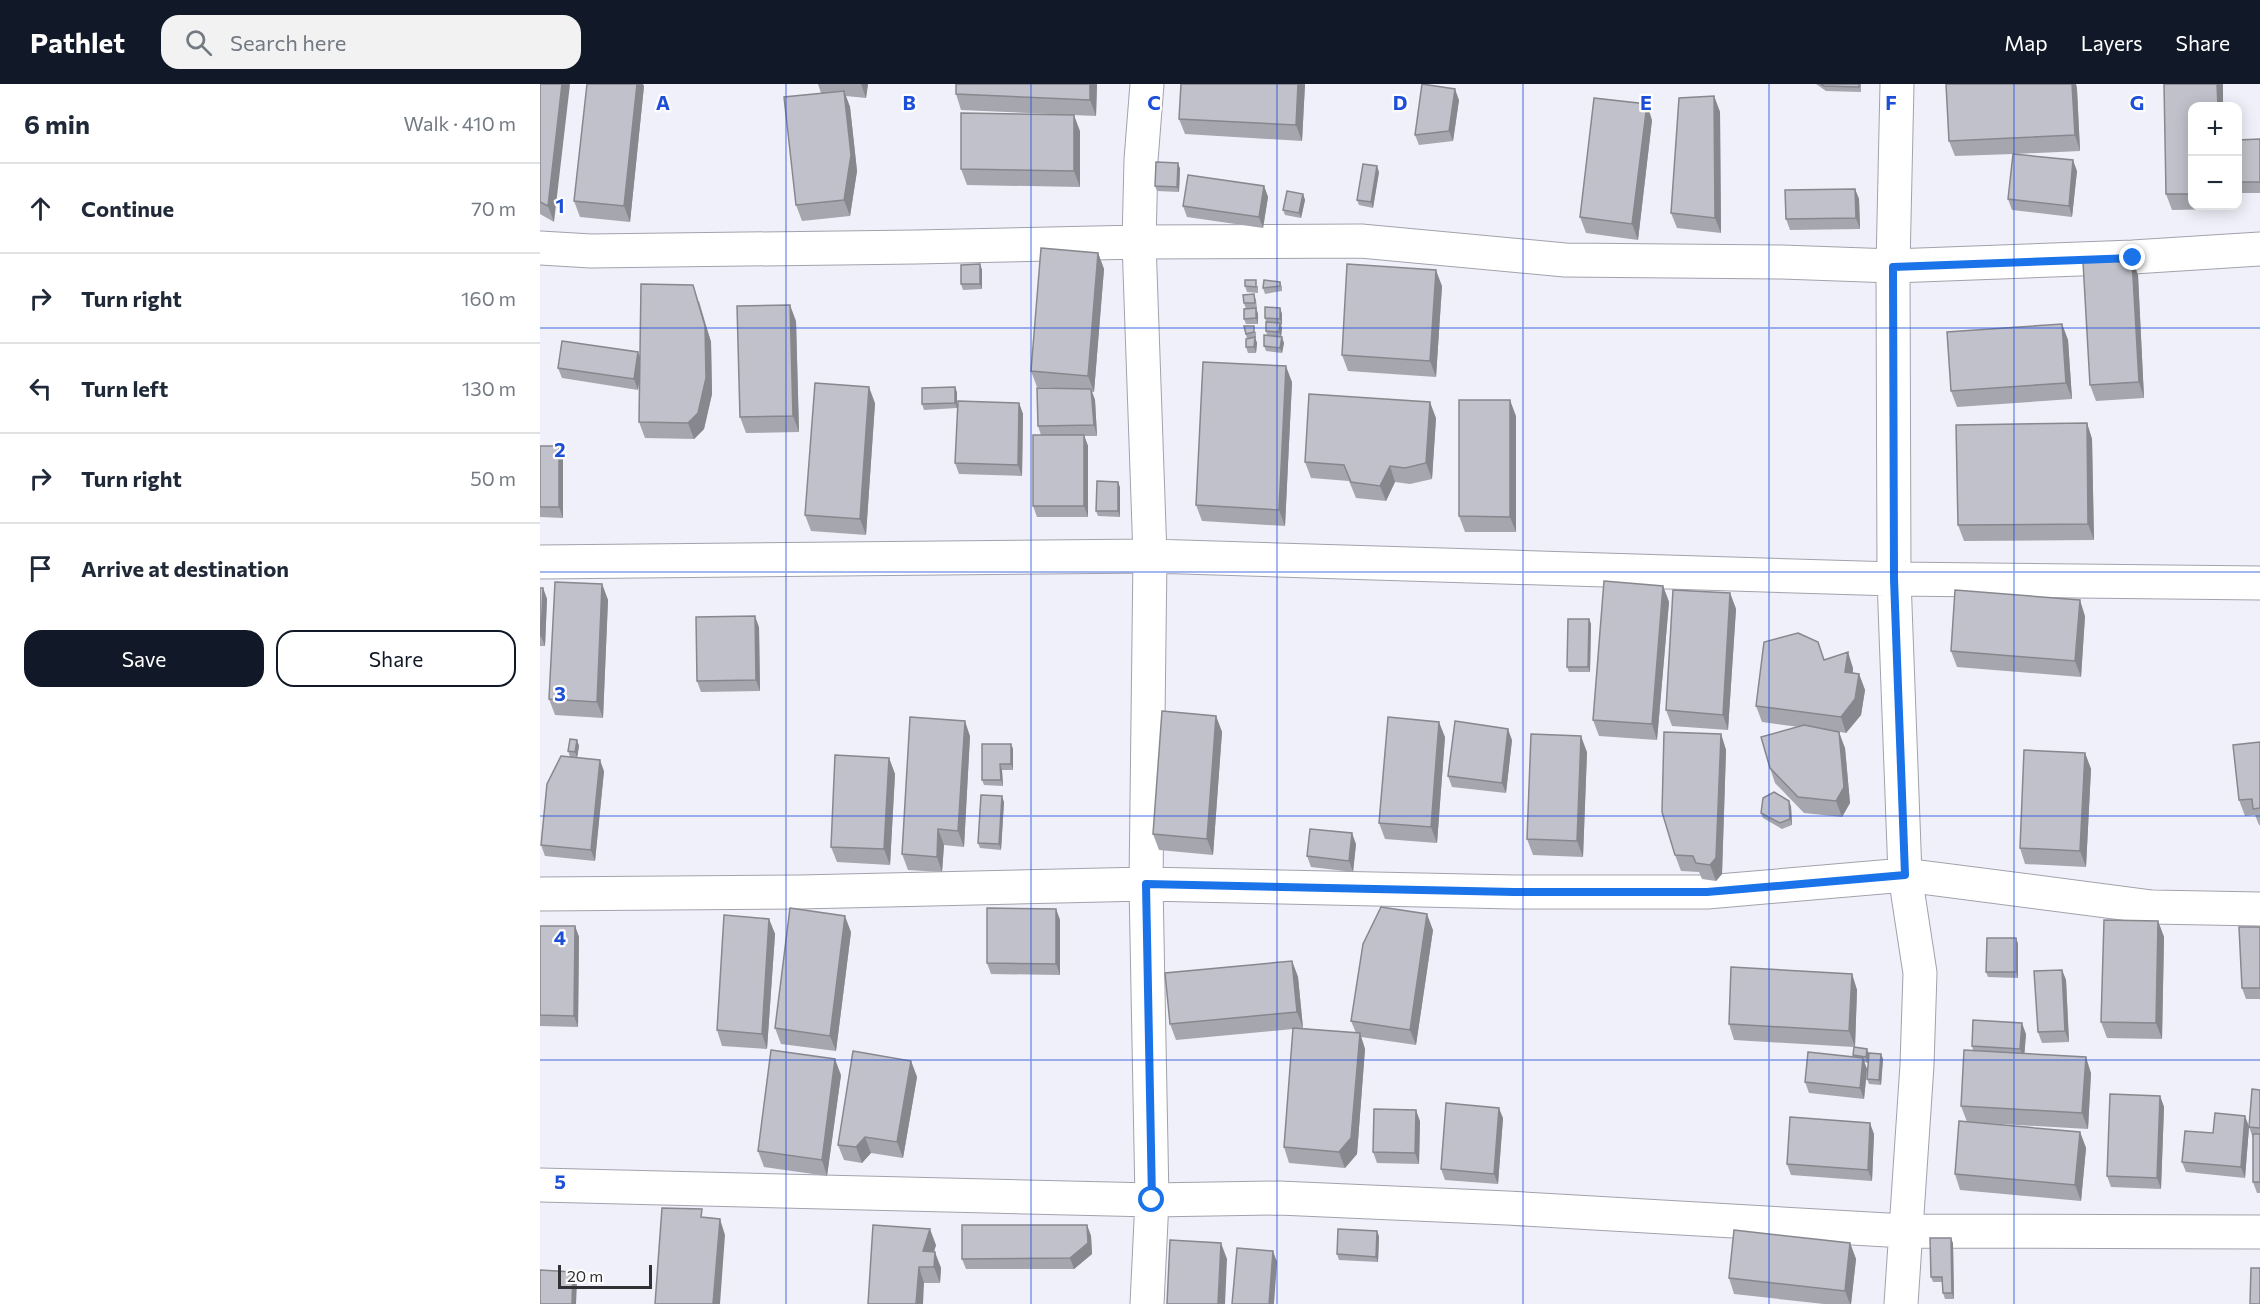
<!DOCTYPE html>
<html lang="en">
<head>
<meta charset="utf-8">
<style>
	:root { --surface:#fff; --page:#f2f2f3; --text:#1f2937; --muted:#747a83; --line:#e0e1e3; --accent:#111827 }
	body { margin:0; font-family:Commissioner,sans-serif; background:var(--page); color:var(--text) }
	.controls { position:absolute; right:18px; top:18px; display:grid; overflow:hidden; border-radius:12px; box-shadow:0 3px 15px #0003 }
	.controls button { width:54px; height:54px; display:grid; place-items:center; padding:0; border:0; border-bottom:2px solid var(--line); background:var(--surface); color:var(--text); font:30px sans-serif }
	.scale { position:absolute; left:18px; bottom:15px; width:94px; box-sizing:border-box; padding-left:6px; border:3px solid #313135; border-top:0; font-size:16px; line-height:21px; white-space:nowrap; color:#313135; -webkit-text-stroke:4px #fefefe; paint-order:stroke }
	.stop { position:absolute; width:18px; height:18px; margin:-14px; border:4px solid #1a73e8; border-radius:50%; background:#fff }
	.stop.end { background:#1a73e8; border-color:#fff; box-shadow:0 2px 6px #0008 }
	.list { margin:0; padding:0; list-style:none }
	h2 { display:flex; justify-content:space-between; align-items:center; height:78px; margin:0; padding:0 24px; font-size:26px }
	h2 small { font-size:20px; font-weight:400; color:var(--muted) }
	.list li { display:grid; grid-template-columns:39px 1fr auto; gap:18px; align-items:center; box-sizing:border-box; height:90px; padding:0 24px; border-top:2px solid var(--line) }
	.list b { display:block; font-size:22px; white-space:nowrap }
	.list em { font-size:20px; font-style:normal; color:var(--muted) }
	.actions { display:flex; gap:12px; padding:18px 24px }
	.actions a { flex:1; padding:14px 0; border:2px solid var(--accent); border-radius:18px; text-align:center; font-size:21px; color:var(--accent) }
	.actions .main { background:var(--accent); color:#fff }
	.icon { flex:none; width:33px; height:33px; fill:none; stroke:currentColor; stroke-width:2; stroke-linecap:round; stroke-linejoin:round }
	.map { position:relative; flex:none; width:1720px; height:1220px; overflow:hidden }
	header { display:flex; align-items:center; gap:36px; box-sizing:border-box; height:84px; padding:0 30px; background:var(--accent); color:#fff }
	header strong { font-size:28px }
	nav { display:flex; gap:33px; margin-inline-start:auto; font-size:21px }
	.search { width:420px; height:54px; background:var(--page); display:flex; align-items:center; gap:15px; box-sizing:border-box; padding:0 21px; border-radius:18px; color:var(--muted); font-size:22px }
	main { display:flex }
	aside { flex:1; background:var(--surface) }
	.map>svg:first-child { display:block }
</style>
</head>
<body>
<header>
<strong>Pathlet</strong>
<div class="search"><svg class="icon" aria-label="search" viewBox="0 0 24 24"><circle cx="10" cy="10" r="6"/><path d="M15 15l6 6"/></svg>Search here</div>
<nav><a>Map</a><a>Layers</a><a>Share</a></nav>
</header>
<main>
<aside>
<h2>6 min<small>Walk · 410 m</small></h2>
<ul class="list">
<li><svg class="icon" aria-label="ahead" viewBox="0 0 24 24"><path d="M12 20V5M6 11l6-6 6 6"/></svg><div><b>Continue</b></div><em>70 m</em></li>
<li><svg class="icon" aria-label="right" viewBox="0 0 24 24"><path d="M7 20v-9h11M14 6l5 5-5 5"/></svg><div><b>Turn right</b></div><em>160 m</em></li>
<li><svg class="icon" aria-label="left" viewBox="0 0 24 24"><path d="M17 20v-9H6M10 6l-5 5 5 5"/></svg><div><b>Turn left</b></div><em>130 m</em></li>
<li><svg class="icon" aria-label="right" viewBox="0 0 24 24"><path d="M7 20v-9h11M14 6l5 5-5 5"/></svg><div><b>Turn right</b></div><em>50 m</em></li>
<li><svg class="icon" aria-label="arrive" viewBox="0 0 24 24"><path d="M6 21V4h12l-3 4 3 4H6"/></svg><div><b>Arrive at destination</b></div></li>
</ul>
<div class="actions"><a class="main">Save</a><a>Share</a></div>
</aside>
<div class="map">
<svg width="1720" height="1220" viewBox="0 0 1720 1220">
	<rect width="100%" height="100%" fill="#f0f0fa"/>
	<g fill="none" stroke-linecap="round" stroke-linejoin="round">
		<g stroke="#a2a2ac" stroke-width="35">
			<path id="minor" d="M607,0L601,76L599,158L610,472L606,800L612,1116L607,1220
				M1357,0L1353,182L1354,495L1365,791L1380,889L1377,981L1361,1220
				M0,164L51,167L376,163L599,158L821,157L1025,176L1242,178L1353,182L1593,173L1720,165
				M0,478L610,472L1354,495L1720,499
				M0,810L260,808L606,800L974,808H1167L1365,791L1612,823L1720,825
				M0,1101L612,1116L739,1114L967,1124L1365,1147L1720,1148"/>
		</g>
		<use href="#minor" stroke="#fff" stroke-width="33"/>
	</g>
	<path fill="#a6a6af" d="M0,0L14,138L0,130Z
		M278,0H328L326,14L306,12L310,23L317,87L310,132L262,137L256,121L284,9H281Z
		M416,0H557L556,32L421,26L416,10Z
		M765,0L762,57L645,50L639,35Z
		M1276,0H1321V8L1286,7Z
		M1406,0H1536L1537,5L1540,67L1475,70L1537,87L1532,133L1472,126L1468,115L1473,70L1415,72L1409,57Z
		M1624,0H1683V22H1653V122H1686V125L1632,126L1626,110Z
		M104,2L90,138L40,133L34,117Z
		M1174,12L1180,28L1181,149L1137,144L1131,129Z
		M919,16L913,57L879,61L875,51Z
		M1112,36L1098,156L1046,149L1040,133Z
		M540,47V103L427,101L421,85Z
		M1720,55V109H1698V56Z
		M638,79L640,85L639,108L617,107L615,102Z
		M839,88L833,124L819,121L817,116Z
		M724,102L728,113L723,144L647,133L643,122Z
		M1315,105L1319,115L1320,145L1250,146L1246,135Z
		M763,110L765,116L761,134L745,131L743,126Z
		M558,169L564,185L554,308H552L555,316L557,352H544L548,362V433H497L493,422L501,351L498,342L516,304L497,303L491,287Z
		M1592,175L1598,191L1604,314L1556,317L1550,301Z
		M440,180L442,186V205L423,206L421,200Z
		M740,198L742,203V207L725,210L723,204Z
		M705,202H718V209L707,208Z
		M902,202L896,293L808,287L802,271Z
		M714,210L716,216L717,224H716L718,230V240H706L704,235L706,225L704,219Z
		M159,217L171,258L172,310L164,345L154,355L105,354L99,338V298L98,306L22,294L18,284L100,273Z
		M740,224L742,230V241H741L742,244L741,253L744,259L742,269L726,267L724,262L727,251L726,247V238L725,234Z
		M256,237L259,348L206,349L200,333Z
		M1522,240L1528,256L1532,315L1417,323L1411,307Z
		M704,242L716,248V253L715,254L717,259L716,269H708L706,263L707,255Z
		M752,298L745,442L662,437L656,421Z
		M417,308V324L384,326L382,320Z
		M335,319L326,451L271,447L265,431Z
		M479,319L483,330L482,392L419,390L415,379Z
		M976,332V448H925L919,432Z
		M896,334L892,395L870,400L855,398L846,417L816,414L809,397L771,394L765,378Z
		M1547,339L1552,355L1554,456L1424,457L1418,441Z
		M0,362L23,373V434L0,433Z
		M580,403V433L558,432L556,427Z
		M62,500L68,516L63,634L15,631L9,615Z
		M1123,502L1129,518L1117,656L1059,652L1053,636Z
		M0,504H3L7,515L5,562H0Z
		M1190,509L1196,525L1188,646L1132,642L1126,626Z
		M1545,532L1541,593L1417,583L1411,567Z
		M1049,535L1051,540L1050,588H1029L1027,583Z
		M219,543L220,607L161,608L157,597Z
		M1284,575L1313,584V589L1319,590L1325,606L1321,631L1306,649L1294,647L1305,664L1310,719L1302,733L1264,729L1235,699L1230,684L1259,643L1222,638L1216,622Z
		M676,632L682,648L673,771L619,766L613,750Z
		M1181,650L1186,666L1182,790L1176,797L1162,795L1159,788L1141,787L1135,771Z
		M430,652L424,763L404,761L402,788L368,786L362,770Z
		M905,653L897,759L845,755L839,739Z
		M37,656L39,662L37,674L30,673L28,667Z
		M972,656L966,709L912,703L908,692Z
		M1720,658V741H1719L1715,731L1705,732L1699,716Z
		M471,660L473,665V686H462L463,702L444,701L442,696Z
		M1047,668L1043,773L993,771L987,755Z
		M1545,669L1551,685L1546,783L1485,780L1480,764Z
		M349,674L355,690L350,781L297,778L291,763Z
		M64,687L55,777L5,772L1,761Z
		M464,718L461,766L440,764L438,759Z
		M1251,722L1252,741L1242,745L1223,734L1221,729Z
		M816,760L813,788L771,783L767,772Z
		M516,825L520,836V891L451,890L447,879Z
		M229,835L235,850L227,965L182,962L177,946Z
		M1618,837L1624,853L1622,955L1567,954L1561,938Z
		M0,842H35L39,853L38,943L0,942Z
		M1720,843V915H1706L1702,904Z
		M893,846L876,961L821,953L825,965L817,1070L805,1084L749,1079L744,1063L753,945L636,956L630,940L752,877L758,893L763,944H759L816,949L811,937Z
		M311,848L296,967L241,960L235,944Z
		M1476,854L1478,860V894L1448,893L1446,888Z
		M1522,886L1526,896L1529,958L1502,959L1498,948Z
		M1312,890L1317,906L1315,963L1329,969L1341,970L1343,975L1341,1001L1329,1000L1327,995L1328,979L1324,978L1327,985L1324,1015L1269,1009L1265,998L1314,973V963L1194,956L1189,940Z
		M1486,950L1484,970L1551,989L1548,1045L1427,1038L1540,1048L1546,1064L1541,1117L1420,1106L1415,1090L1427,1038L1421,1022L1433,966L1432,962Z
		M371,977L377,993L363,1074L331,1069L322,1079L304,1076L298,1061Z
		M301,991L287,1092L224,1083L218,1067Z
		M1720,1006V1109H1717L1713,1098V1054L1709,1043Z
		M1620,1012L1624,1023L1621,1105L1571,1103L1567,1092Z
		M1705,1032L1709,1043L1705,1094L1646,1088L1642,1078L1673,1049Z
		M963,1034L958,1100L905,1096L901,1085Z
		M880,1037L879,1080L837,1079L833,1068Z
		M1334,1050L1332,1097L1251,1091L1247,1080Z
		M547,1141L551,1152L552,1170L534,1185H426L422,1175Z
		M839,1152L838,1178L799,1176L797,1170Z
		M1310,1159L1316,1175L1311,1220H1284L1194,1210L1189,1194Z
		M1413,1159L1414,1215H1405L1403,1209V1198H1393L1391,1193Z
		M396,1161L394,1168L401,1184L400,1199H384L328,1220Z"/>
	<path fill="#87878e" d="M22,0H30L14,138L8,122Z
		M97,0H103L104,2L90,138L84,122Z
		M321,0H328L326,14Z
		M550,0H557L556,32L550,16Z
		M758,0H765L762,57L756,41Z
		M1532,0H1536L1537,5L1540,67L1535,51Z
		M1677,0H1683V22H1678Z
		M915,5L919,16L913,57L909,47Z
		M304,7L310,23L317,87L310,132L304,116Z
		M1174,12L1180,28L1181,149L1175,134Z
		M1107,20L1112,36L1098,156L1092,140Z
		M534,31L540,47V103L534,87Z
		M1533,76L1537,87L1532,133L1529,122Z
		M638,79L640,85L639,108L637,103Z
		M837,82L839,88L833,124L831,118Z
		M724,102L728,113L723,144L719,133Z
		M1315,105L1319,115L1320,145L1316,134Z
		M763,110L765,116L761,134L759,129Z
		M558,169L564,185L554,308L548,292Z
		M1592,175L1598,191L1604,314L1599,298Z
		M440,180L442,186V205L440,200Z
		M896,186L902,202L896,293L890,277Z
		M153,201L171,258L172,310L164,345L154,355L148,339Z
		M250,221L256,237L259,348L253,332Z
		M716,224L718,230V240L716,234Z
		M740,224L742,230V241L740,235Z
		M740,239L742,244L741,253L739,248Z
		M1522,240L1528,256L1532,315L1526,299Z
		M715,253L717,259L716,269L714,263Z
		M742,253L744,259L742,269L740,264Z
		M98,268L102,279L98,306L94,295Z
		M746,282L752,298L745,442L739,426Z
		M329,303L335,319L326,451L320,435Z
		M415,303L417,308V324L415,319Z
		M551,305L555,316L557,352L554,341Z
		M970,316L976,332V448L970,433Z
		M890,318L896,334L892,395L886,379Z
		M479,319L483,330L482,392L478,381Z
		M1547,339L1552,355L1554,456L1548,440Z
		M544,351L548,362V433L544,422Z
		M19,362L23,373V434L19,423Z
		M850,382L855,398L846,417L840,402Z
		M578,398L580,403V433L578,427Z
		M62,500L68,516L63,634L57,618Z
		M1123,502L1129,518L1117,656L1112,640Z
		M3,504L7,515L5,562L1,552Z
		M1190,509L1196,525L1188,646L1183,631Z
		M1540,516L1545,532L1541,593L1535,577Z
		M215,532L219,543L220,607L216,596Z
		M1049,535L1051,540L1050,588L1048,583Z
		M1308,568L1313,584L1311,604L1305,588Z
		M1319,590L1325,606L1321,631L1306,649L1301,633Z
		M676,632L682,648L673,771L667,755Z
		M425,637L430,652L424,763L418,747Z
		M899,638L905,653L897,759L891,743Z
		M968,645L972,656L966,709L962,699Z
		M1299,648L1305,664L1310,719L1302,733L1296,717Z
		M1181,650L1186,666L1182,790L1176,797L1170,781Z
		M1041,652L1047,668L1043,773L1037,757Z
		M37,656L39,662L37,674L35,668Z
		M471,660L473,665V686L471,680Z
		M1545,669L1551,685L1546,783L1540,767Z
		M349,674L355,690L350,781L344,765Z
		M60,676L64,687L55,777L51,766Z
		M460,680L462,686L463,702L461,696Z
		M462,712L464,718L461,766L459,760Z
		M1249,717L1251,722L1252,741L1250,735Z
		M398,745L404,761L402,788L397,773Z
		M812,749L816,760L813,788L809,777Z
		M516,825L520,836V891L516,880Z
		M887,830L893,846L876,961L870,946Z
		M305,832L311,848L296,967L290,952Z
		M229,835L235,850L227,965L222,950Z
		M1618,837L1624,853L1622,955L1616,939Z
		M35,842L39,853L38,943L34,932Z
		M1476,854L1478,860V894L1476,888Z
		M752,877L758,893L763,944L757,928Z
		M1522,886L1526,896L1529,958L1525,947Z
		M1312,890L1317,906L1315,963L1309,947Z
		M1482,939L1486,950L1484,976L1480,965Z
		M820,949L825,965L817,1070L805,1084L799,1068Z
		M1327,965L1329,970L1328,979L1326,973Z
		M1341,970L1343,975L1341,1001L1339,996Z
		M1546,973L1551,989L1548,1045L1542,1029Z
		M1323,974L1327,985L1324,1015L1320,1004Z
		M295,975L301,991L287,1092L282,1076Z
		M371,977L377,993L363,1074L357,1058Z
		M1620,1012L1624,1023L1621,1105L1617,1094Z
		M959,1024L963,1034L958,1100L954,1090Z
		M876,1026L880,1037L879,1080L875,1069Z
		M1705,1032L1709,1043L1705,1094L1701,1083Z
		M1330,1039L1334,1050L1332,1097L1328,1086Z
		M1540,1048L1546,1064L1541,1117L1535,1101Z
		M325,1053L331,1069L322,1079L316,1063Z
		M180,1135L185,1151L180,1220H173Z
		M547,1141L551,1152L552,1170L534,1185L530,1174Z
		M390,1145L396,1161L389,1183L383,1167Z
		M837,1147L839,1152L838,1178L836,1173Z
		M1411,1154L1413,1159L1414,1215L1412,1209Z
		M681,1159L687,1175L685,1220H678Z
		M1310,1159L1316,1175L1311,1220H1310L1305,1207Z
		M733,1167L737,1178L734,1220H729Z
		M395,1168L401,1184L400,1199L394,1183Z
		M379,1183L384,1199L383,1220H376Z
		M33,1188L37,1199L36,1220H32Z"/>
	<path fill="#c1c1cb" stroke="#87878e" stroke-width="1.5" d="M0,0H22L8,122L0,118Z
		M47,0H97L84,122L34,117Z
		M416,0H550V16L416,10Z
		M641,0H758L756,41L639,35Z
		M882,0L915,5L909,47L875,51Z
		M1281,0H1319V3L1284,2Z
		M1406,0H1532L1535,51L1409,57Z
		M1624,0H1677L1678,22H1653V110H1626Z
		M304,7L311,71L304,116L256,121L244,13Z
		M1174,12L1175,134L1131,129L1139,14Z
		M1054,14L1107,20L1092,140L1040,133Z
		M421,29L534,31V87L421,85Z
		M1720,55V98H1698V56Z
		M1473,70L1533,76L1529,122L1468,115Z
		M616,78L638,79L637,103L615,102Z
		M823,80L837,82L831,118L817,116Z
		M648,91L724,102L719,133L643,122Z
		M1315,105L1316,134L1246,135L1245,106Z
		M747,107L763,110L759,129L743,126Z
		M501,164L558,169L548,292L491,287Z
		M1592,175L1599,298L1550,301L1543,178Z
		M440,180V200H421V181Z
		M807,180L896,186L890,277L802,271Z
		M705,196H716V203L705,202Z
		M724,196L740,198V202L723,204Z
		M101,200L153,201L165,242L166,294L158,329L148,339L99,338Z
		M714,210L715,219H704L703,211Z
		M250,221L253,332L200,333L197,222Z
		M725,223L740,224V235L725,234Z
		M716,224V234L704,235V225Z
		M726,238L740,239L739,248L726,247Z
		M1522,240L1526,299L1411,307L1407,248Z
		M704,242H714V248L706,250Z
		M724,251L742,253L740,264L724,262Z
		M715,253L714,263H706V255Z
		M22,257L98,268L94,295L18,284Z
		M663,278L746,282L739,426L656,421Z
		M275,299L329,303L320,435L265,431Z
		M415,303V319L382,320V304Z
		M497,304L551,305L554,341L498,342Z
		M769,310L890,318L886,379L865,384L850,382L840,402L811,398L804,381L765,378Z
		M919,316H970V433L919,432Z
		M418,317L479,319L478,381L415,379Z
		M1547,339L1548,440L1418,441L1416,341Z
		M493,351H544V422H493Z
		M0,362H19V423H0Z
		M557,397L578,398V427H556Z
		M1064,497L1123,502L1112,640L1053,636Z
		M15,498L62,500L57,618L9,615Z
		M0,504H3L1,552L0,551Z
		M1133,506L1190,509L1183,631L1126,626Z
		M1415,506L1540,516L1535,577L1411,567Z
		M215,532L216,596L157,597L156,533Z
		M1028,535H1049L1048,583H1027Z
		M1258,549L1278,558L1284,576L1308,568L1305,588L1319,590L1315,615L1301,633L1216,622L1224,558Z
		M622,627L676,632L667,755L613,750Z
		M370,633L425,637L418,747L398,745L397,773L362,770Z
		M848,633L899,638L891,743L839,739Z
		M915,637L968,645L962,699L908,692Z
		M1264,641L1299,648L1304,703L1296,717L1258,713L1230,684L1221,653Z
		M1124,648L1181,650L1176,774L1170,781L1156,779L1153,772L1135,771L1122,728Z
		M991,650L1041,652L1037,757L987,755Z
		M30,655L37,656L35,668L28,667Z
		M1720,658V724L1713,725L1712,715L1699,716L1693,661Z
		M442,660H471V680H460L461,696H442Z
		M1484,666L1545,669L1540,767L1480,764Z
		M295,671L349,674L344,765L291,763Z
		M21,672L60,676L51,766L1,761L7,700Z
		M1234,708L1249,717L1250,735L1240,739L1221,729L1223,714Z
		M441,711L462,712L459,760L438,759Z
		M770,745L812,749L809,777L767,772Z
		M841,823L887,830L870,946L811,937L823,860Z
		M250,824L305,832L290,952L235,944Z
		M447,824L516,825V880L447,879Z
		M184,831L229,835L222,950L177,946Z
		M1564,836L1618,837L1616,939L1561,938Z
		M0,842H35L34,932L0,931Z
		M1699,843H1720V904H1702Z
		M1447,854H1476V888H1446Z
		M752,877L757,928L630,940L625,889Z
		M1191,883L1312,890L1309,947L1189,940Z
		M1522,886L1525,947L1498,948L1494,887Z
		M1433,936L1482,939L1480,965L1432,962Z
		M753,944L820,949L811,1054L799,1068L744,1063Z
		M1314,963L1327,965L1326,973L1313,971Z
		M231,966L295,975L282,1076L218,1067Z
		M1424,966L1546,973L1542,1029L1421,1022Z
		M313,967L371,977L357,1058L325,1053L316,1063L298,1061Z
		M1268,968L1323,974L1320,1004L1265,998Z
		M1329,969L1341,970L1339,996L1327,995Z
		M1712,1005L1720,1006V1044L1709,1043Z
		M1570,1010L1620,1012L1617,1094L1567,1092Z
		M906,1019L959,1024L954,1090L901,1085Z
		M834,1025L876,1026L875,1069L833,1068Z
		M1675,1029L1705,1032L1701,1083L1642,1078L1645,1047L1673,1049Z
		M1250,1033L1330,1039L1328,1086L1247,1080Z
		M1419,1037L1540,1048L1535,1101L1415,1090Z
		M1713,1050H1720V1098H1713Z
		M122,1124L162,1125L161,1133L180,1135L173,1220H115Z
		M333,1141L390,1145L383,1167L395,1168L394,1183H379L376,1220H328Z
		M422,1141H547L548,1159L530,1174L422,1175Z
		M798,1145L837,1147L836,1173L797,1170Z
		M1194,1146L1310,1159L1305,1207L1189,1194Z
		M1390,1154H1411L1412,1209H1403L1402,1193H1391Z
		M630,1156L681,1159L678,1220H627Z
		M697,1164L733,1167L729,1220H692Z
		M1711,1184H1720V1220H1710Z
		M0,1186L33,1188L32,1220H0Z"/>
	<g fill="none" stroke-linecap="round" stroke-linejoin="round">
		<path stroke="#1a73e8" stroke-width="8" d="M612,1116L606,800L974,808H1167L1365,791L1354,495L1353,183L1593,174"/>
	</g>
	<path fill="none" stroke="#1d4ed8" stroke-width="1.5" stroke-opacity="0.55" d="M246,0V1220M491,0V1220M737,0V1220M983,0V1220M1229,0V1220M1474,0V1220M0,244H1720M0,488H1720M0,732H1720M0,976H1720"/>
	<g font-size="20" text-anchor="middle" font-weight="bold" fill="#1d4ed8" stroke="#fefefe" stroke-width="4.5" stroke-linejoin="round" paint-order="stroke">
		<text x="123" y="26">A</text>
		<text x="369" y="26">B</text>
		<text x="614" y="26">C</text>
		<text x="860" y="26">D</text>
		<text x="1106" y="26">E</text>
		<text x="1351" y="26">F</text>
		<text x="1597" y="26">G</text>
		<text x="20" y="129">1</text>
		<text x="20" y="373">2</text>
		<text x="20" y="617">3</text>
		<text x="20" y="861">4</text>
		<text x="20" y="1105">5</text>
	</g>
</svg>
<div class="controls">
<button>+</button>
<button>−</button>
</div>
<div class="scale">20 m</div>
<div class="stop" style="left:612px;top:1116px"></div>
<div class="stop end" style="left:1593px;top:174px"></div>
</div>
</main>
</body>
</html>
